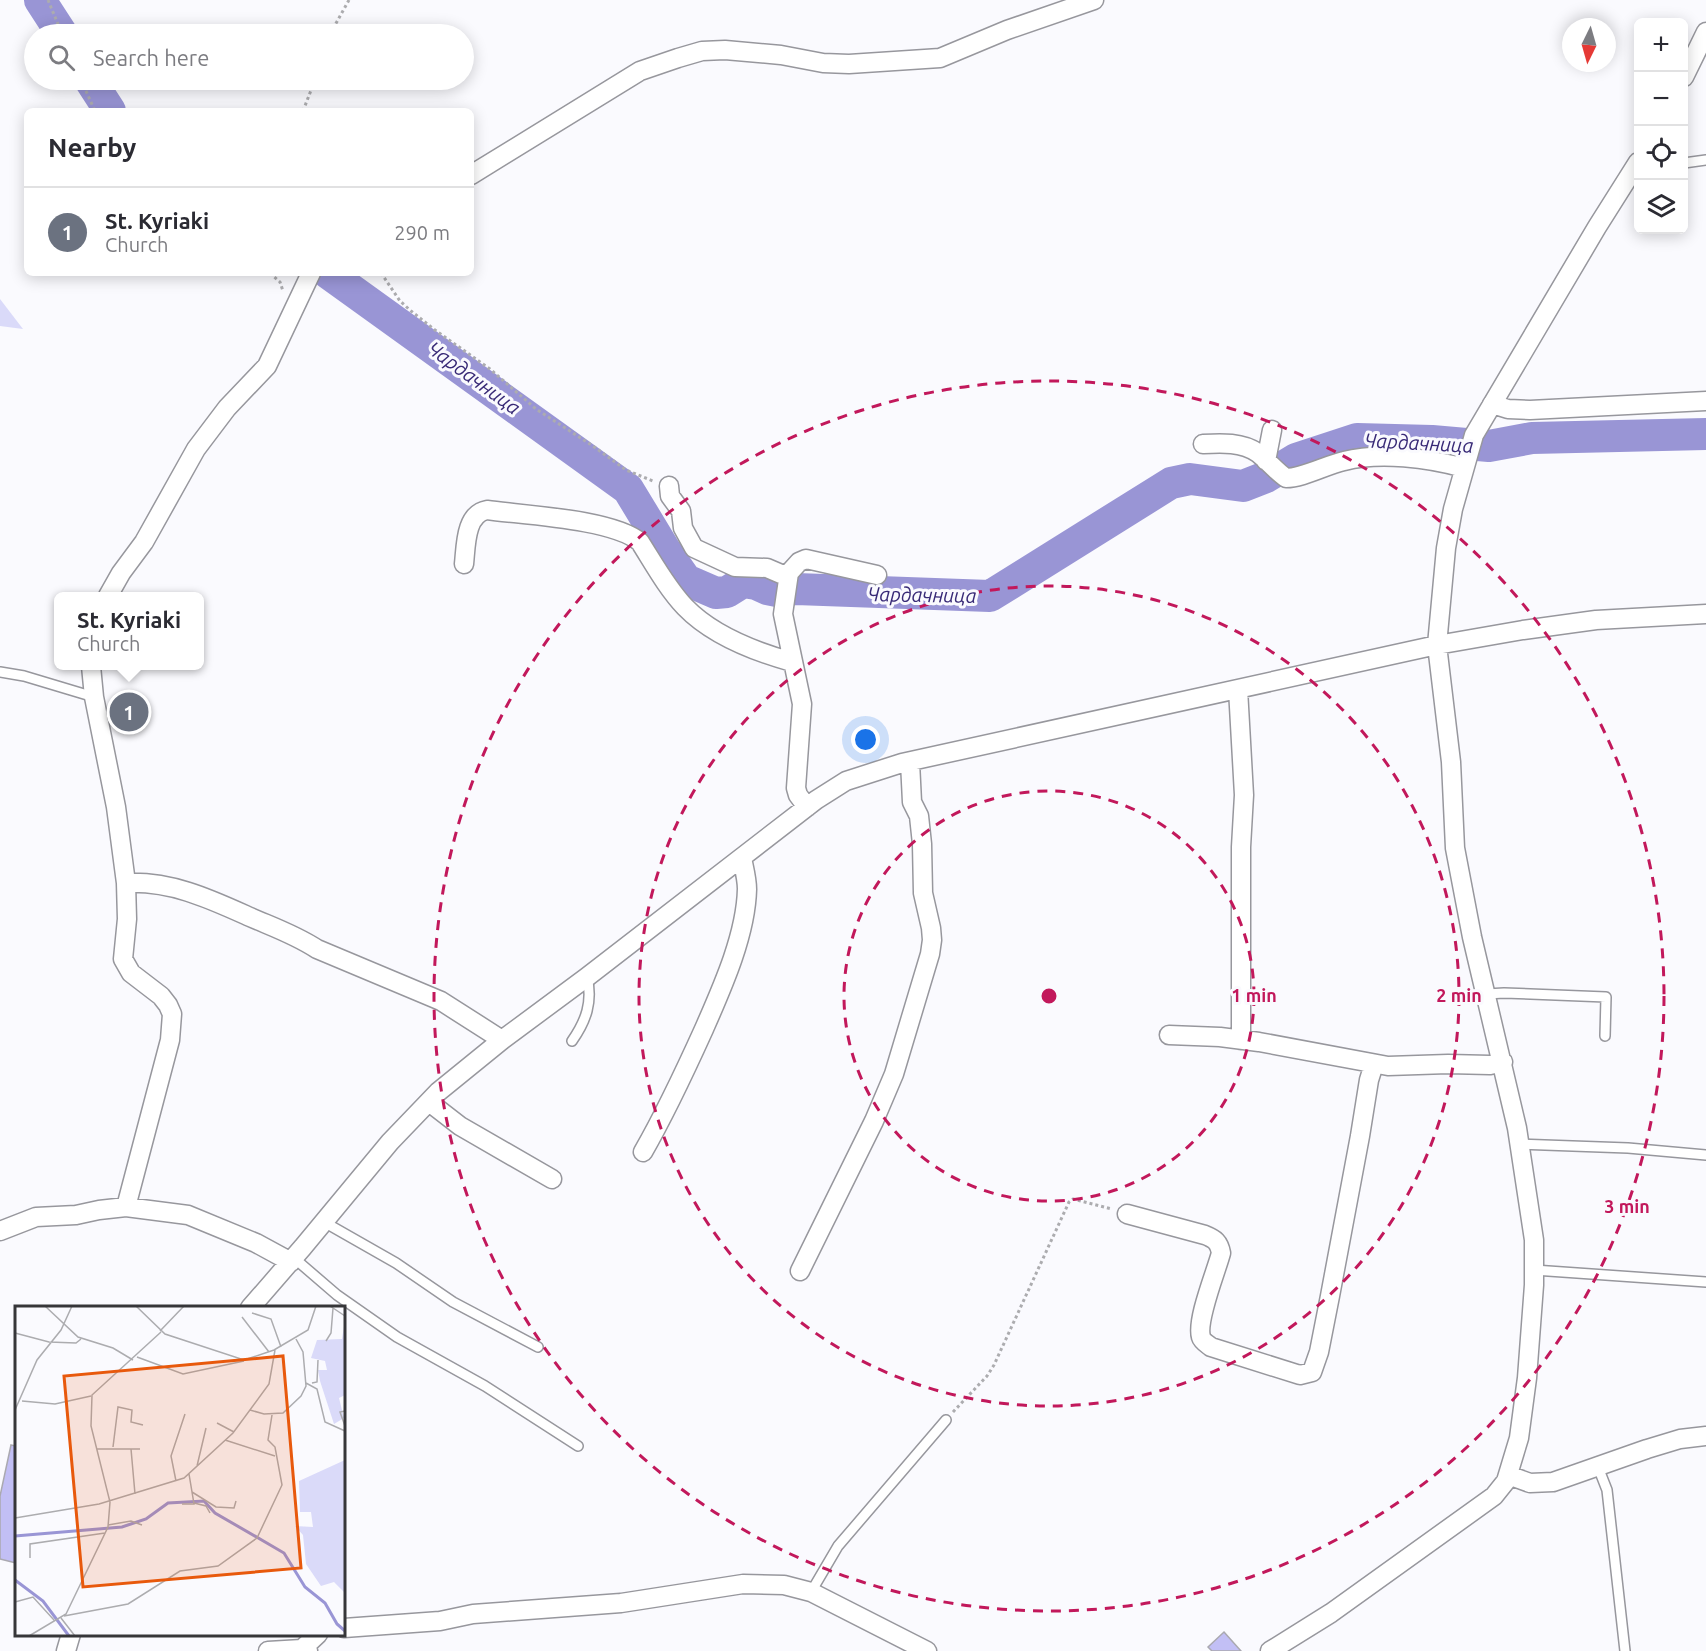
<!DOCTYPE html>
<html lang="en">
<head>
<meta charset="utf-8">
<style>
	:root { --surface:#fff; --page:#f7f7f7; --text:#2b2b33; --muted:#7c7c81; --line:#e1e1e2; --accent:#b45309 }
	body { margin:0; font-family:Ubuntu,sans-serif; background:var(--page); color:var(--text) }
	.controls { position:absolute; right:18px; top:18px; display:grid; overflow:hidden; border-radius:9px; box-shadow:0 3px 15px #0003 }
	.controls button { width:54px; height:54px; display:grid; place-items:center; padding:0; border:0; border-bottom:2px solid var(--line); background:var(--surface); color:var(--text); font:30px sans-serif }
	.compass { position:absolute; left:1562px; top:18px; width:54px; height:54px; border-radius:50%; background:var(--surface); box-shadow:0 3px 15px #0003; rotate:185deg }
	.you { position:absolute; left:866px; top:740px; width:21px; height:21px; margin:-15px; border:4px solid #fff; border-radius:50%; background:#1a73e8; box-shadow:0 0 0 9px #1a73e833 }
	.badge { display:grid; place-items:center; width:39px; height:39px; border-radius:50%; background:var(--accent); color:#fff; font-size:20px; font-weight:700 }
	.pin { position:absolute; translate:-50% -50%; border:3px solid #fff; box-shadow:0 2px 6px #0006 }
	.popup { position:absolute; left:54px; top:592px; width:150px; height:78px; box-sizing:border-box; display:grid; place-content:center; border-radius:9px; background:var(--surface); filter:drop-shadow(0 2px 4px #0005); font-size:20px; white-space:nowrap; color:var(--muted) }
	.popup b { font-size:22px; color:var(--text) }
	.popup::after { content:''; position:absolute; left:50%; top:100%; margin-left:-12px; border:12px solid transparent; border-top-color:var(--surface) }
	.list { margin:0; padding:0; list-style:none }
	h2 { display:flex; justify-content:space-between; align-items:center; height:78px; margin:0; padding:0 24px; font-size:26px }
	h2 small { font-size:20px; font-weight:400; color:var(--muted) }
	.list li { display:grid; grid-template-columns:39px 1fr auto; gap:18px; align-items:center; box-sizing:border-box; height:90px; padding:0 24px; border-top:2px solid var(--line) }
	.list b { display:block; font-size:22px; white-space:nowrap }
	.list p { margin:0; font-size:20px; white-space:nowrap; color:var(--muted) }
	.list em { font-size:20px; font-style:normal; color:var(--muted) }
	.icon { flex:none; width:33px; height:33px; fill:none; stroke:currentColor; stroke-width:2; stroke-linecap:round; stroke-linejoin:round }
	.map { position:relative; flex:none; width:1706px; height:1651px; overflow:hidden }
	.search { position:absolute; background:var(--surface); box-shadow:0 3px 15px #0003; left:24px; top:24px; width:450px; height:66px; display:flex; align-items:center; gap:15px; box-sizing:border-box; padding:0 21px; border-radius:33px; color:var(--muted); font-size:22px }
	.panel { position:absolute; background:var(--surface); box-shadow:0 3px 15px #0003; left:24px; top:108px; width:450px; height:168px; border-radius:9px }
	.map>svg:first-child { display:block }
</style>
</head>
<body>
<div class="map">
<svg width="1706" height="1651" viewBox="0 0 1706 1651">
	<rect width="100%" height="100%" fill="#fafafe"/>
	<path fill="#dadaf9" d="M0,299L23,329L0,326Z"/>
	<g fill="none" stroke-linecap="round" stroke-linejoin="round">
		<path stroke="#9995d5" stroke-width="32" d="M40,0L62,34
			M90,80L110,111
			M328,273L628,489L665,550L686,580L716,593L727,592L743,582L756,584L767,589L777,591L796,589L990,596L1171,483L1190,479L1243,486L1266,477L1296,459L1357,439L1432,441L1489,446L1532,438L1706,434"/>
	</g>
	<path fill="#c2bff5" stroke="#aaa9b0" stroke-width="1.5" d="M112,701L146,702V723L111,722Z
		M11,1445L16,1446V1563L0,1559V1496Z
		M1224,1632L1241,1651H1212L1208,1647Z"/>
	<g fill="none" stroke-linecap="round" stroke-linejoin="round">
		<g stroke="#97979d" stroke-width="12">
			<path id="lane" d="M1684,163L1706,160
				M0,672L24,676L94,697
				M1487,994L1504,993L1606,997L1605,1036
				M572,1041C586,1021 593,1002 587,977
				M1520,1144L1628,1148L1706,1155
				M324,1222L396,1263L453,1302L538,1347
				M294,1258L337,1295L397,1337L485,1386L578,1446
				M1534,1270L1706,1282
				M1598,1467L1607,1490L1625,1651
				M811,1592L838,1546L946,1420"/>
		</g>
		<g stroke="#97979d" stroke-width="21">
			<path id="street" d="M1684,77L1706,32
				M471,175L640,71L678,58L702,51L725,50L781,55L823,63L849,64L940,58L1007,30L1094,0
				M1492,404L1508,409L1530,410L1706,401
				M1203,444C1222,443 1242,442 1258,453C1268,461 1276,471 1286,478C1303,478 1326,465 1344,461C1380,452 1428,458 1464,468
				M1266,461L1272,430
				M669,486L670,496L681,511L683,528L694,548L735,567L767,568L788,577
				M464,564C466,546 465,514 487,510C523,515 613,519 640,542C654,564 667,588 685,607C712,635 756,652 792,662
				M108,596L121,573L144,542L196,449L227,408L267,366L311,273
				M91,666L94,697L116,807L126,883L127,919L123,959L131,973L161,996L168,1005L172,1014L170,1040L126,1207
				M1238,689L1244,795L1241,847V1040
				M807,807L798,795L796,788L802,704L783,614L789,573L799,562L806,559L877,575
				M126,883C172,881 210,899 250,917C273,927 296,935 317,949L441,1001L502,1040
				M1169,1035L1220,1037L1259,1042L1388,1066L1448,1064L1490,1065L1503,1062
				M429,1102L460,1126L552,1179
				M643,1152C666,1112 685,1071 704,1029C722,988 746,935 747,889C747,879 744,868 742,858
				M1127,1214L1205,1235C1215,1239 1219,1242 1221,1253C1216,1272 1196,1320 1201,1337C1202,1341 1207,1344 1211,1347L1300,1375L1312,1372L1319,1352L1330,1296L1360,1136L1369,1080L1374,1064
				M0,1231L36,1217L76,1215L99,1210L126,1207L188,1215L256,1243L291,1262
				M800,1271L874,1121L894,1074L930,954L932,940L931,928L923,893L922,844L919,816L912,802L910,762
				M250,1308L303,1247L390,1142L438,1092L502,1040L587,977L816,800L846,781L902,763L1437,645L1523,630L1596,620L1706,614
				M1508,1475L1530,1483L1553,1482L1647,1449L1680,1439L1706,1436
				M344,1628L440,1621L473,1614L621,1603L743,1584L784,1585L811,1592L927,1651
				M302,1649L318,1634
				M66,1651L71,1634
				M268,1651L302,1649L308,1651
				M1270,1651L1331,1613L1494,1496L1506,1481L1519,1438L1527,1378L1534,1285V1240L1517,1128L1472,937L1455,848L1451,762L1437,645L1446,548L1453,509L1474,435L1597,227L1638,162"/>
		</g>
		<path stroke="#acacaf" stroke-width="3" stroke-dasharray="3 3" stroke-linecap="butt" d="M48,0L62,34
			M330,34L349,0
			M81,80L95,111
			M303,111L315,80
			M270,273L280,282L283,291
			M381,273L400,301L411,311L435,330L490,369L536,409L593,446L626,470L653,481
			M953,1412L987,1376L994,1365L1069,1202L1073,1199L1112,1209"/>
		<use href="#lane" stroke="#fff" stroke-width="9"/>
		<use href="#street" stroke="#fff" stroke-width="18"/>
	</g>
	<g fill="none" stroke="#c2185b" stroke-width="3" stroke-dasharray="10 8">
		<circle cx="1049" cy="996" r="205"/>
		<circle cx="1049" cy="996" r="410"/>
		<circle cx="1049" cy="996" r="615"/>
	</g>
	<g text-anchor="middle" stroke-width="6" stroke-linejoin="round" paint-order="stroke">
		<g font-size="20" font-style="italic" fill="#392b77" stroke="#fafafe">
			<text transform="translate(474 378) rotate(36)" y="7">Чардачница</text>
			<text transform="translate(1419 443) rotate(3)" y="7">Чардачница</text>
			<text transform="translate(922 595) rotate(1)" y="7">Чардачница</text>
		</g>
	</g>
	<g transform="translate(15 1306)">
		<rect width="330" height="330" fill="#fafafe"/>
		<path d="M330,14V89L324,92L329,112L319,118L305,75L303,64H312L310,55L296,52L302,34L327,33ZM330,154V287L319,276L306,280L291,258L288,229L280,220L298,221L296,206H285L284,175Z" fill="#dadaf9"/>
		<path fill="none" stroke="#9995d5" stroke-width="3" d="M0,230L107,221L131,213L153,197L189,195L200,207L269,247L290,281L310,297L322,318L330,325M0,274L28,295L54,330"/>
		<path fill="none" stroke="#acacaf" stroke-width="1.5" d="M30,0L63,31L98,42L118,54M121,0L150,28L229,54L259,44L293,24L301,0M315,0L330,10M237,7L256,13L266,41M227,11L254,46M145,25L169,0M0,27L34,36L61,37L66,33M311,35L316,27L318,2M122,51L168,68L229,55M291,77L302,83L310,116L330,125M297,77L302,76L303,54M7,95L40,98L76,90M0,104L22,54L46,24L57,0M235,104L249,108L268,107L286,90L291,80L288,46L281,33M330,105L325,106L330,120M202,117L219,126M210,134L260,150M98,141L103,101L117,104L116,116L128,119M82,143H125M116,143L120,188M182,160L191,122M161,175L156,150L170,108M177,186L201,201L219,202L221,195M179,197L191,200L195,207M167,198H179L174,168M0,212L84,198L169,172L218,127L254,78L260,44M93,219L116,215L127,219M15,252V238L90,227M0,296L18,291L39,314M49,310L113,298L165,265L203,260L242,232L267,179L260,141L253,134L257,109M46,312L60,330M14,330L51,308L93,221L95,196L76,120L77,89L146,26"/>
		<path fill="#e8590c" fill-opacity="0.15" stroke="#e8590c" stroke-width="3" d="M268,50L286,262L68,281L49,70Z"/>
		<rect width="330" height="330" fill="none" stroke="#363639" stroke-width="3"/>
	</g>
	<circle cx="1049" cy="996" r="9" fill="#c2185b" stroke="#fafafe" stroke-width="3"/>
	<g font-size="18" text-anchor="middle" font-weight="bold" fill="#c2185b" stroke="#fafafe" stroke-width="6" stroke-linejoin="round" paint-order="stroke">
		<text x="1254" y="1002">1 min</text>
		<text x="1459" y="1002">2 min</text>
		<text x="1627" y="1213">3 min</text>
	</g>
</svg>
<div class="controls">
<button>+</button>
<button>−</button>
<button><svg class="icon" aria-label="locate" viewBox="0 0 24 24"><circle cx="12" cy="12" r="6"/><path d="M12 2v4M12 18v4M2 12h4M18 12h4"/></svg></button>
<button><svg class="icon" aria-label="layers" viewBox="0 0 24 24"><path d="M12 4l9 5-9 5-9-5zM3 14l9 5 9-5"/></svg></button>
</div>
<svg class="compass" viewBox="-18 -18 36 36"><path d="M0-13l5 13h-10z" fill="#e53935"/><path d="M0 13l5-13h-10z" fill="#7c7c81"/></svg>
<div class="you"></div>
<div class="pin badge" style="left:129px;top:712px;background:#6b7280">1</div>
<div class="popup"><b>St. Kyriaki</b>Church</div>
<div class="search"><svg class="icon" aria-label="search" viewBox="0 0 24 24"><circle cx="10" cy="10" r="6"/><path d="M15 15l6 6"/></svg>Search here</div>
<section class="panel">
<h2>Nearby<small></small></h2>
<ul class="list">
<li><span class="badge" style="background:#6b7280">1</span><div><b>St. Kyriaki</b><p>Church</p></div><em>290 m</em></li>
</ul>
</section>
</div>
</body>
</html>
